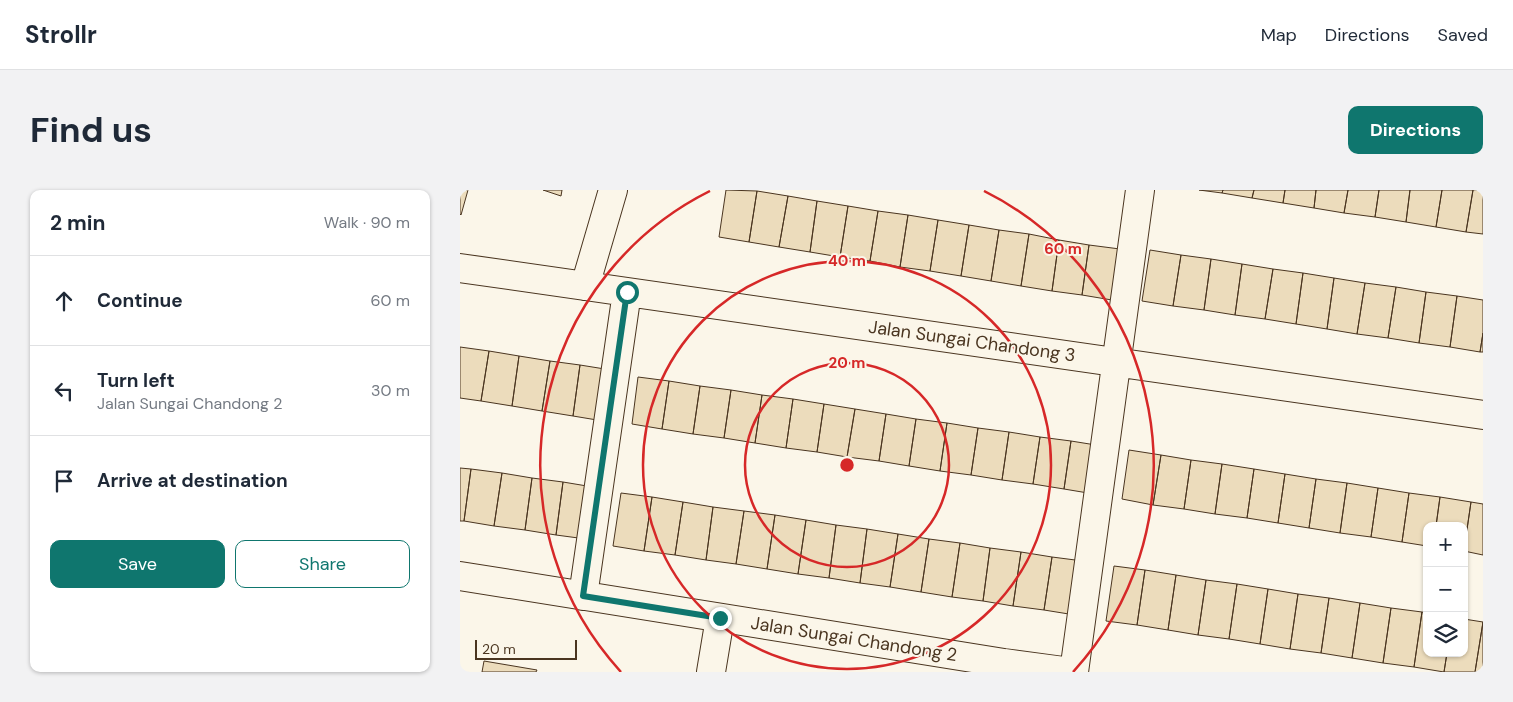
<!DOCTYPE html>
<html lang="en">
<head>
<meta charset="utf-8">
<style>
	:root { --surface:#fff; --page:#f2f2f3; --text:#1f2937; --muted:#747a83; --line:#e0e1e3; --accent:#0f766e }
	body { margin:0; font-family:"DM Sans",sans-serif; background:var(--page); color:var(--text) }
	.controls { position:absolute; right:15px; bottom:15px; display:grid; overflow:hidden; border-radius:10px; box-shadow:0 1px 4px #0004 }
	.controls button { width:45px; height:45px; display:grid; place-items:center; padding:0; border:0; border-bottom:1px solid var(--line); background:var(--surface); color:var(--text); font:25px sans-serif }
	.scale { position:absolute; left:15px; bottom:12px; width:102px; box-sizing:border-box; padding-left:5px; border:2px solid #4a3520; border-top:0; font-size:14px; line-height:18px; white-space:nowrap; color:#4a3520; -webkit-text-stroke:4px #fbf6e9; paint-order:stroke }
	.stop { position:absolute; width:15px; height:15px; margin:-11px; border:4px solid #0f766e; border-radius:50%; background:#fff }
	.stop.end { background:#0f766e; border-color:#fff; box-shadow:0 1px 5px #0008 }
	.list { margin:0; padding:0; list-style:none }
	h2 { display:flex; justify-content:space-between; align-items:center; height:65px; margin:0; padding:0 20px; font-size:21px }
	h2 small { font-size:16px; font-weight:400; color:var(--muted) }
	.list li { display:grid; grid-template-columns:32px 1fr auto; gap:15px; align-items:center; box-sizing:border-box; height:90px; padding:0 20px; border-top:1px solid var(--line) }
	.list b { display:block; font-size:19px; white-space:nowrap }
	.list p { margin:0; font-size:16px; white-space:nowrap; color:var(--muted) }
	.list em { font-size:16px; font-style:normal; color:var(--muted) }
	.actions { display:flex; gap:10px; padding:15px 20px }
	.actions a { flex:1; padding:11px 0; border:1px solid var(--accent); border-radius:10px; text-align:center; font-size:18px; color:var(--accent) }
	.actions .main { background:var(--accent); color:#fff }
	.icon { flex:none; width:28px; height:28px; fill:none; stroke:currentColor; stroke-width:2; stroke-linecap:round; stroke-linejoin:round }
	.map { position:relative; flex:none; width:1023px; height:482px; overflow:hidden; border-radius:10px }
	header { display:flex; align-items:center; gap:30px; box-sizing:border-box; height:70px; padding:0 25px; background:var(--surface); border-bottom:1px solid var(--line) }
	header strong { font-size:24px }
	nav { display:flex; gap:28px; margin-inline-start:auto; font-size:18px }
	.intro { display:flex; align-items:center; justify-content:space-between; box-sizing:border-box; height:120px; padding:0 30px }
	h1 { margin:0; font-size:35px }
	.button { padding:12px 22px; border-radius:10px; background:var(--accent); color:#fff; font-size:18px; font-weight:700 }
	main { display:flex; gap:30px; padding:0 30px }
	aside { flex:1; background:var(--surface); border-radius:10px; box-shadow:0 1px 4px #0004 }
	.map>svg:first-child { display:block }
</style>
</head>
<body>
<header>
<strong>Strollr</strong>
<nav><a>Map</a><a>Directions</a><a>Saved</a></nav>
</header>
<div class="intro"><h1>Find us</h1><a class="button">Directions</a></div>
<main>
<aside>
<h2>2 min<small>Walk · 90 m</small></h2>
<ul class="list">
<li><svg class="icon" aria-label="ahead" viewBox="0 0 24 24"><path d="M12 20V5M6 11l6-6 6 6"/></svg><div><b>Continue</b></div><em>60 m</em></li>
<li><svg class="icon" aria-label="left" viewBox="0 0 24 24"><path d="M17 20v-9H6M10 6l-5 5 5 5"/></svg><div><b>Turn left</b><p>Jalan Sungai Chandong 2</p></div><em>30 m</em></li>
<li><svg class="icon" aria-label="arrive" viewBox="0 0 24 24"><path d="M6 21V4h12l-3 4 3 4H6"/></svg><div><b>Arrive at destination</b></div></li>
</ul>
<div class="actions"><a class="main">Save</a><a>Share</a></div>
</aside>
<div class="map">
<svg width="1023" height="482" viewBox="0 0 1023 482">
	<rect width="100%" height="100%" fill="#fbf6e9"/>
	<path fill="#ecdcbc" stroke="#4a3520" d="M0,0H8L1,25L0,24Z
		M83,0H102L101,6Z
		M266,0L297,1L289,52L259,47Z
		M739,0H763L762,3Z
		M763,0H794L792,8L762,3Z
		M794,0H825L823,13L792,8Z
		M825,0H856L854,18L823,13Z
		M856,0H888L884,23L854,18Z
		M888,0H919L915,27L884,23Z
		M919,0H950L946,32L915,27Z
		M950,0H982L976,37L946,32Z
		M982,0H1013L1006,42L976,37Z
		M1013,0H1023V44L1006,42Z
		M297,1L328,6L319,57L289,52Z
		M328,6L357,11L350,62L319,57Z
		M357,11L388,16L380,67L350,62Z
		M388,16L418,21L410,71L380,67Z
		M418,21L448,25L440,77L410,71Z
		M448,25L478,30L470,81L440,77Z
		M478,30L509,35L501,86L470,81Z
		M509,35L539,40L531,91L501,86Z
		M539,40L569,44L561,96L531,91Z
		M569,44L599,50L592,101L561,96Z
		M599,50L629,55L622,105L592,101Z
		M629,55L660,59L652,110L622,105Z
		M690,60L721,65L713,116L682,111Z
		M721,65L751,69L744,120L713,116Z
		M751,69L782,74L775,125L744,120Z
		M782,74L813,79L805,129L775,125Z
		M813,79L843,83L836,134L805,129Z
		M843,83L874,88L867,139L836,134Z
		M874,88L905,93L897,144L867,139Z
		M905,93L936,97L928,148L897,144Z
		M936,97L966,102L959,153L928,148Z
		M966,102L997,106L990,157L959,153Z
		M997,106L1023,110V143L1020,162L990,157Z
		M1023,143V162H1020Z
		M0,157L29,161L21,211L0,208Z
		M29,161L59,166L52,216L21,211Z
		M59,166L90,171L82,221L52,216Z
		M90,171L120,175L113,226L82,221Z
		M120,175L151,180L143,231L113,226Z
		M178,187L209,191L202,239L172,234Z
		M209,191L240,196L233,244L202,239Z
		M240,196L271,200L264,248L233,244Z
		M271,200L302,205L295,253L264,248Z
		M302,205L333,209L326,258L295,253Z
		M333,209L364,214L357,262L326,258Z
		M364,214L395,219L387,267L357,262Z
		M395,219L426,224L419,271L387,267Z
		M426,224L456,229L449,276L419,271Z
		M456,229L487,233L480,281L449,276Z
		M487,233L518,238L511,285L480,281Z
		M518,238L549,242L542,290L511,285Z
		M549,242L580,247L573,294L542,290Z
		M580,247L611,251L604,299L573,294Z
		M611,251L642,256L634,304L604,299Z
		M669,260L701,265L693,315L662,309Z
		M701,265L731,270L724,319L693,315Z
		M731,270L762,274L755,324L724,319Z
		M762,274L794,279L787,328L755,324Z
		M0,278L11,279L4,331H0Z
		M11,279L42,283L34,336L4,331Z
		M794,279L825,284L818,333L787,328Z
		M42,283L72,288L65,340L34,336Z
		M825,284L856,289L849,338L818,333Z
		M72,288L103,292L96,345L65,340Z
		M856,289L887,293L880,343L849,338Z
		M103,292L133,297L126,349L96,345Z
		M887,293L918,298L911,347L880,343Z
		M918,298L949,303L942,352L911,347Z
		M161,303L192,307L184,361L153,356Z
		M949,303L980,307L976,336H967V356L942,352Z
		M192,307L223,312L215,365L184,361Z
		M980,307L1011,312L1004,359V336H976Z
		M223,312L253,317L246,370L215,365Z
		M1011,312L1023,314V365L1004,361Z
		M253,317L284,321L276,374L246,370Z
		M284,321L315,325L307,379L276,374Z
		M315,325L346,330L338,384L307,379Z
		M346,330L376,335L369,388L338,384Z
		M376,335L407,339L400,393L369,388Z
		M407,339L438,344L430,397L400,393Z
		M438,344L469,349L461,402L430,397Z
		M469,349L500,353L492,407L461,402Z
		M500,353L530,358L523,411L492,407Z
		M530,358L561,362L553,416L523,411Z
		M561,362L592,367L584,420L553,416Z
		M592,367L623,371L615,425L584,420Z
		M654,376L685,380L677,435L646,431Z
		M685,380L716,385L708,440L677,435Z
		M716,385L746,390L738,445L708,440Z
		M746,390L777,394L769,449L738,445Z
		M777,394L808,399L800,454L769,449Z
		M808,399L838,404L830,459L800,454Z
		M838,404L869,408L861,463L830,459Z
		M869,408L900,413L892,468L861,463Z
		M900,413L931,418L923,473L892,468Z
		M931,418L962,422L954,477L923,473Z
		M962,422L967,423V463H987L984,482L954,477Z
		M1004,429L1023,432L1015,482H984L987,463H1004Z
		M1023,432V482H1015Z
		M24,471L77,480L76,482H22Z"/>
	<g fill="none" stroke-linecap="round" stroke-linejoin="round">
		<g stroke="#4a3520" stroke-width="30">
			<path id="minor" d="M0,78L1023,225
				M125,96L153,0
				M0,386L544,473L611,482
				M123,406L167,102
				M251,482L260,428
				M614,482L680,0"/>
		</g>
		<use href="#minor" stroke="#fbf6e9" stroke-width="28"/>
	</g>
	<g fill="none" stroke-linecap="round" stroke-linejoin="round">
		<path stroke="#0f766e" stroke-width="6" d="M167,102L123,406L260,428"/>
	</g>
	<g fill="none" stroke="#d62828" stroke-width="2.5">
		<circle cx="387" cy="275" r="102"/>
		<circle cx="387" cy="275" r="204"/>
		<path d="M161 482A306 306 0 0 1 250 1M524 1A306 306 0 0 1 613 482"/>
	</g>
	<g text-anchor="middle" stroke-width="4" stroke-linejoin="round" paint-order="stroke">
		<g font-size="18" fill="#4a3520" stroke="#fbf6e9">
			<text transform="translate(512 151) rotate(8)" y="6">Jalan Sungai Chandong 3</text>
			<text transform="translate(394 449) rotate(9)" y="6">Jalan Sungai Chandong 2</text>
		</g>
	</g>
	<circle cx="387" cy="275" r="8" fill="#d62828" stroke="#fbf6e9" stroke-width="2.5"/>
	<g font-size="15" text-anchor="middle" font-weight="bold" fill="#d62828" stroke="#fbf6e9" stroke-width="4" stroke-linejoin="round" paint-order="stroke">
		<text x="603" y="64">60 m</text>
		<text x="387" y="76">40 m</text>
		<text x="387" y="178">20 m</text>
	</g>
</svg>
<div class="controls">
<button>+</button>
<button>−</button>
<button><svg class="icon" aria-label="layers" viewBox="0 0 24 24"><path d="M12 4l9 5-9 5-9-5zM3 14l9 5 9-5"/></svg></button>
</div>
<div class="scale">20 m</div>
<div class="stop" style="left:167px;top:102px"></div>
<div class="stop end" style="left:260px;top:428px"></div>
</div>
</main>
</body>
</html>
